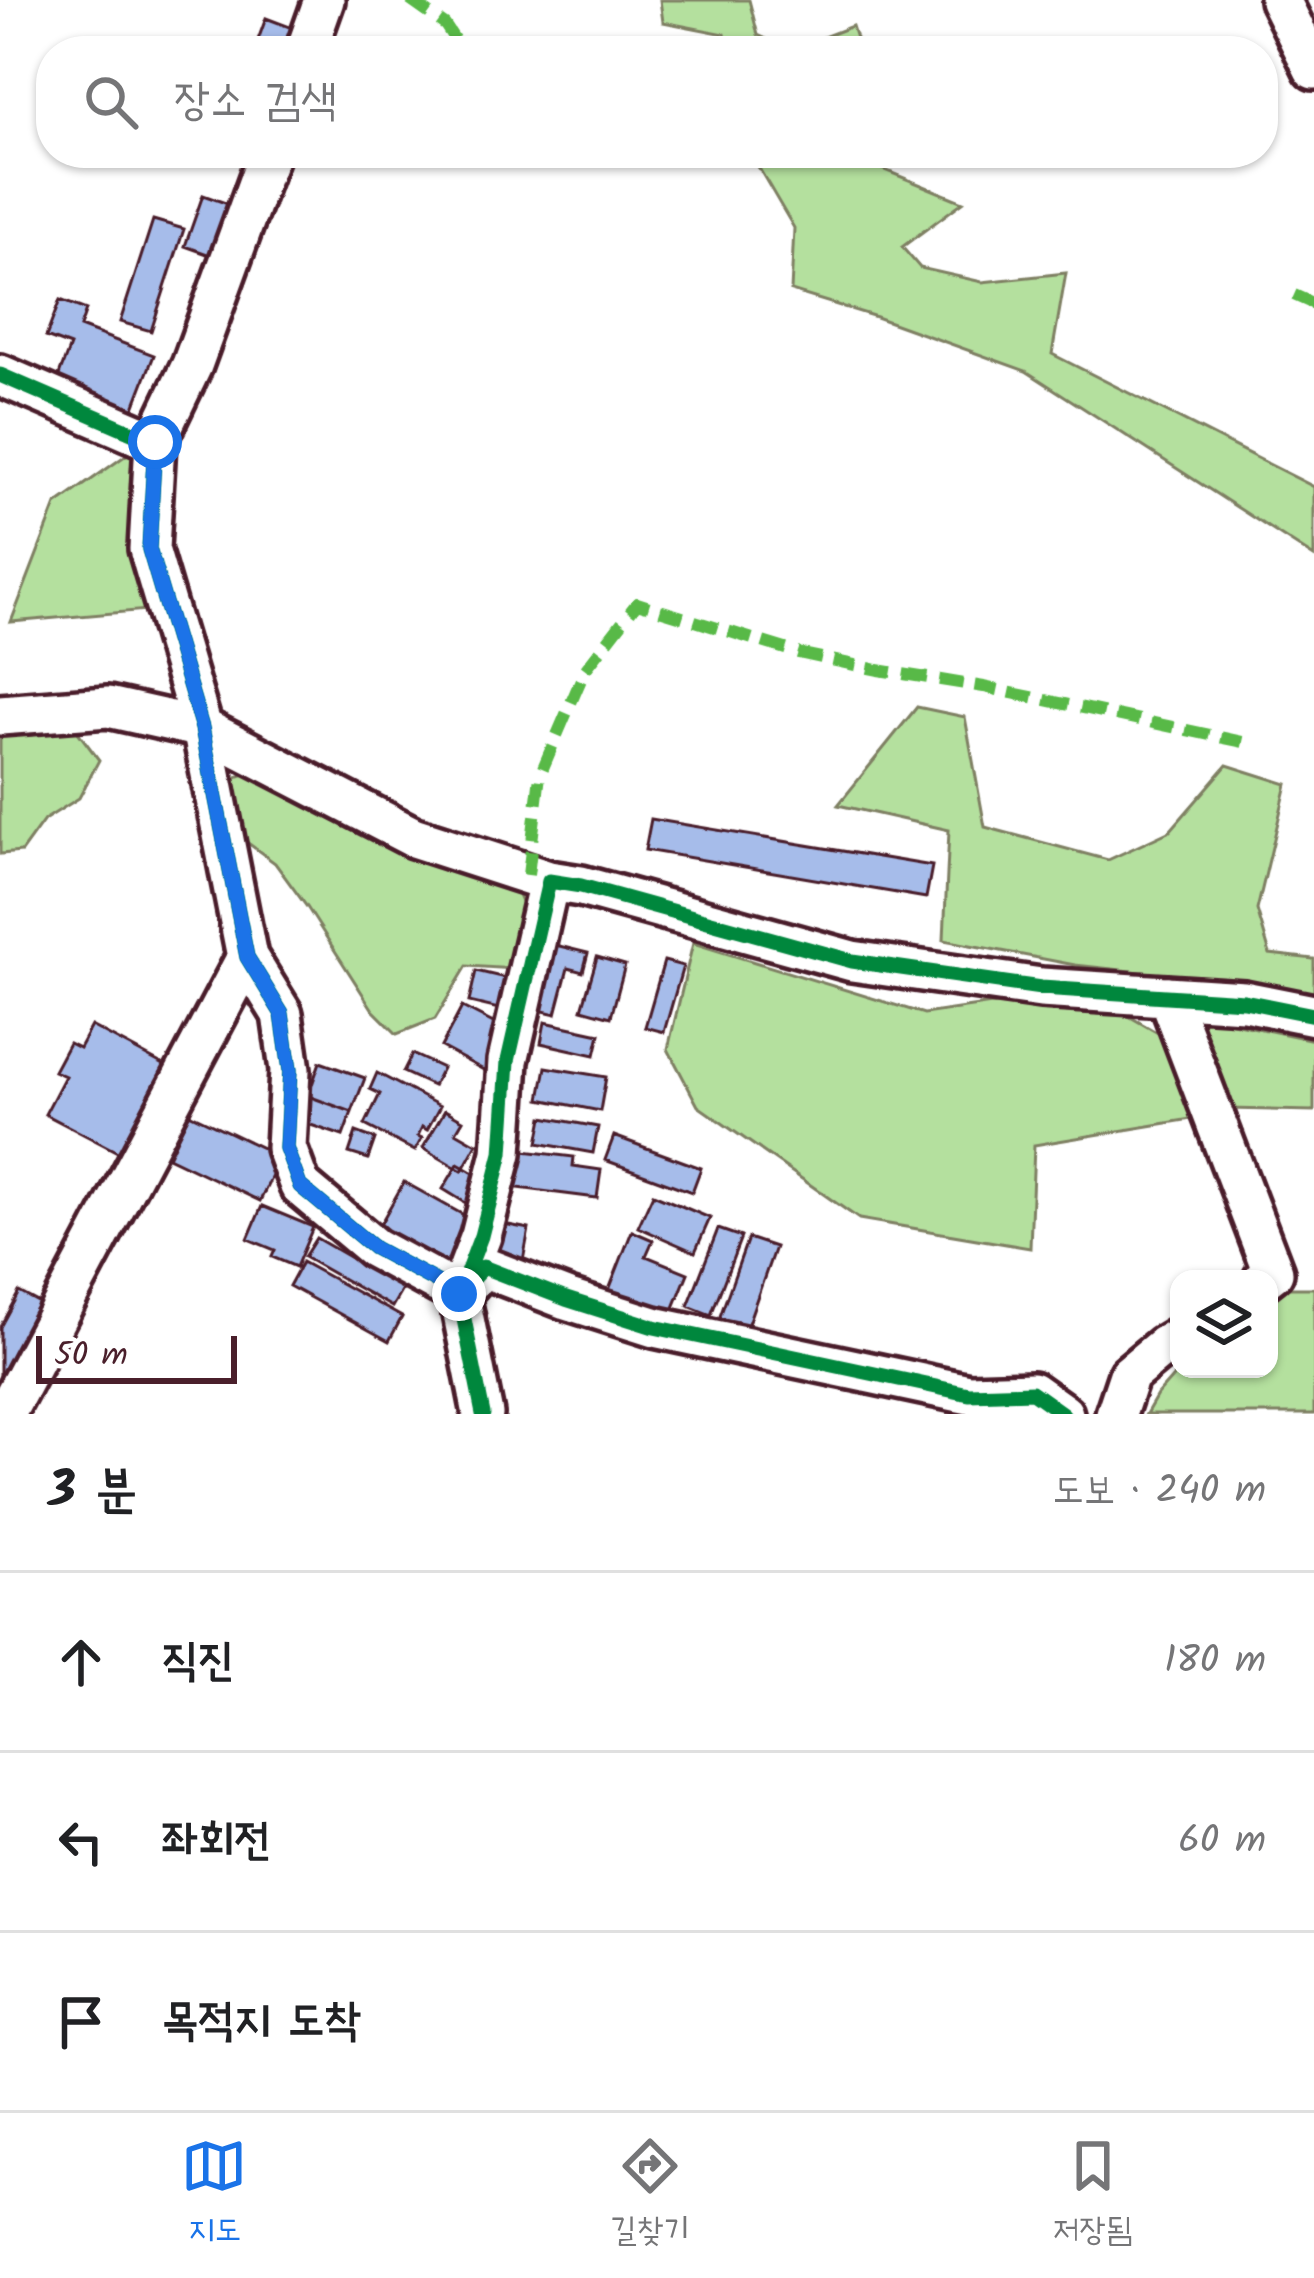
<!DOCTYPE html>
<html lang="ko">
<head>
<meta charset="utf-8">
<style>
	:root { --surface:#fff; --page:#f2f2f2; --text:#202124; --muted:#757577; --line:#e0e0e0; --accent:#1a73e8 }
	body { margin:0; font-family:Kalam,"Poor Story",sans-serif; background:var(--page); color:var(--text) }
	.controls { position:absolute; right:36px; bottom:36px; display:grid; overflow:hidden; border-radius:24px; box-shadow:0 3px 9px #0004 }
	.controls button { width:108px; height:108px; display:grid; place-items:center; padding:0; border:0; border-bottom:3px solid var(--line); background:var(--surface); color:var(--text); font:60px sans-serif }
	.scale { position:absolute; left:36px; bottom:30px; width:201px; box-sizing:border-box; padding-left:12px; border:6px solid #4a1f2b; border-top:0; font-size:33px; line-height:42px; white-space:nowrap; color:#4a1f2b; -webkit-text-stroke:9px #fff; paint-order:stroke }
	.stop { position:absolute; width:36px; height:36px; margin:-27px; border:9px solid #1a73e8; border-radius:50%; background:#fff }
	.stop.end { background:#1a73e8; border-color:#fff; box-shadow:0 3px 12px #0008 }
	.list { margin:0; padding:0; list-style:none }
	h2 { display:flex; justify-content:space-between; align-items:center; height:156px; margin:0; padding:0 48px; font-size:51px }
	h2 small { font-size:39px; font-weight:400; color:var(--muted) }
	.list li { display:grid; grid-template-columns:78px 1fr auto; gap:36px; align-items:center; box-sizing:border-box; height:180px; padding:0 48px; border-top:3px solid var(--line) }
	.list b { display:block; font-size:45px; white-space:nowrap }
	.list em { font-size:39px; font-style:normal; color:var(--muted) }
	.icon { flex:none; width:66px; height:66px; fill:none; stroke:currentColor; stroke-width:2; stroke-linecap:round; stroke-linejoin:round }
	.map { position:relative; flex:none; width:1314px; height:1414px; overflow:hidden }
	.search { position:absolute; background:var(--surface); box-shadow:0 3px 9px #0004; left:36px; right:36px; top:36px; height:132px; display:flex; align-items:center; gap:30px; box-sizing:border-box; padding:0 42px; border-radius:48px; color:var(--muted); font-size:45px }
	.sheet { height:696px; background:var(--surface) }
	nav { display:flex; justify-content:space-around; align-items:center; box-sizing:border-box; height:168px; border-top:3px solid var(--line); background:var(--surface); font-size:33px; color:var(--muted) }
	nav a { display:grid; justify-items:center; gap:6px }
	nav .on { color:var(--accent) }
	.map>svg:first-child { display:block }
</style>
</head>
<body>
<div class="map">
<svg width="1314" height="1414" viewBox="0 0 1314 1414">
	<rect width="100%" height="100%" fill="#fff"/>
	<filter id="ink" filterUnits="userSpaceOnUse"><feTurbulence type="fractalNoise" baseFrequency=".00833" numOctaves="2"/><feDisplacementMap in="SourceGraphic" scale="24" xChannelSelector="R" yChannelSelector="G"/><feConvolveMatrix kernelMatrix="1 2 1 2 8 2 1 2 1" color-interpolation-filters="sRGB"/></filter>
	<g filter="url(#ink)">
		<path fill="#b4e09e" stroke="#7f8064" stroke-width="3" d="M660,0H749L758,35L790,50L852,26L860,51H729L725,34L663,22Z
			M750,153H867L882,169L963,202L902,247L920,268L982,282L1066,273L1052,354L1314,487V557L1026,371L873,316L791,291L794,228Z
			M136,448L148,610L11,622L56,505Z
			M917,707L965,717L985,827L1108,860L1170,831L1227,765L1287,784L1257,910L1270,954L1314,959V998L1252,984L1075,965L944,940L949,830L838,805Z
			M75,728L99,760L79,798L44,820L21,852L0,854V733Z
			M254,771L450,872L511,881C532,915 525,933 515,969L467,966L435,1019L397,1034L373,1010L307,907L275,863L237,835L233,778Z
			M693,943L924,1014L992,1004L1120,1011L1170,1040L1197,1118L1034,1145L1030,1248L859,1219L698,1106L668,1049Z
			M1199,1016L1314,1040V1111L1228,1109Z
			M1288,1288H1314V1414H1146L1157,1395L1180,1369H1269V1300Z"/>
		<path fill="#a6bcea" stroke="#4a1f2b" stroke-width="3" d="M266,18L295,29L287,51H254Z
			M203,195L231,205L213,256L185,246Z
			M153,220L184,229L151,331L120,322Z
			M60,300L86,310L80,327L154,355L131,415L55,386L70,346L46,337Z
			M651,819L932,866L926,898L645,850Z
			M547,943L588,953L583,972L568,968L556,1014L530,1008Z
			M597,957L625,965L611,1017L582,1009Z
			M664,961L683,966L664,1032L645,1027Z
			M476,971L514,980L507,1011L469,1002Z
			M462,1007L507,1030L493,1075L441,1047Z
			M545,1022L600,1034L595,1055L541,1043Z
			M91,1026L177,1072L131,1159L45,1114L65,1076L54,1071L69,1043L79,1048Z
			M412,1054L442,1068L433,1086L403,1072Z
			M320,1062L365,1078L352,1112L308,1096Z
			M546,1067L606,1077L600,1111L540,1099Z
			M377,1073L440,1106L427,1130L422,1127L418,1136L422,1138L415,1151L365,1125L380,1094L370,1089Z
			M308,1096L352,1112L343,1136L299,1121Z
			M445,1110L463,1120L456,1132L477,1144L462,1171L423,1148Z
			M189,1113L281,1157L260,1201L168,1157Z
			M543,1117L598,1127L593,1153L538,1143Z
			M356,1132L375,1139L368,1159L349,1153Z
			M614,1136L701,1168L692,1192L605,1160Z
			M515,1150L574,1157L573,1166L601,1170L597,1198L510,1187Z
			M458,1164L484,1179L469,1205L443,1189Z
			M404,1182L469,1218L456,1285L438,1277L440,1258L378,1228Z
			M653,1194L710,1218L695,1252L638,1227Z
			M262,1206L313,1227L296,1267L272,1257L275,1250L248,1239Z
			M493,1222L529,1229L522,1266L486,1259Z
			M718,1229L741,1237L711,1315L688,1306Z
			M632,1231L653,1240L646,1256L688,1273L669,1320L607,1295Z
			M316,1238L403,1288L392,1307L304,1257Z
			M748,1238L775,1247L746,1329L719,1319Z
			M302,1262L402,1317L389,1341L289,1286Z
			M19,1292L49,1308L0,1399V1327Z"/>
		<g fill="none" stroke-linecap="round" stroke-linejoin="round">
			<g stroke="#4a1f2b" stroke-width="48">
				<path id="minor" d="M1280,0L1314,69
					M306,51L324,0
					M0,375L155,442L149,549L202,728L247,957L282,1014L290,1070L286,1148L300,1186L374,1248L459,1294L483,1414
					M155,442L192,365L269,153
					M0,715L108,707L202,728L413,837L549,881
					M1168,996L1273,1272L1264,1279
					M5,1414L247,957
					M1063,1414L1032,1392L969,1394L654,1327L566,1299L483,1267L459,1294L481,1236L502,1153L508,1061L549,881L581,886L852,961L1041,988L1244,1001L1314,1015
					M1116,1414L1129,1375L1164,1346L1179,1337"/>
			</g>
			<use href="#minor" stroke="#fff" stroke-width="39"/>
			<path stroke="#58b947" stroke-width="12" stroke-dasharray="24 12" stroke-linecap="butt" d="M410,0L445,25L462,51
				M1294,295L1314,304
				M528,875L540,775L585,670L637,603L798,653L878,670L984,687L1243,742"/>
			<g stroke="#fff" stroke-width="22">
				<path id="cycleway" d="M0,375L155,442L149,549L202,728L247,957L282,1014L290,1070L286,1148L300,1186L374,1248L459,1294L483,1414
					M1063,1414L1032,1392L969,1394L654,1327L566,1299L483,1267L459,1294L481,1236L502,1153L508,1061L549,881L581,886L852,961L1041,988L1244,1001L1314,1015"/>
			</g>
			<use href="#cycleway" stroke="#00873e" stroke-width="15"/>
		</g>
	</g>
	<g fill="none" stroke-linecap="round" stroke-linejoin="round" filter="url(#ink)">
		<path stroke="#1a73e8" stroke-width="15" d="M155,442L149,549L202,728L247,957L282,1014L290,1070L286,1148L300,1186L374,1248L459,1294"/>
	</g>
</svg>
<div class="controls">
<button><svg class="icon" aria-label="layers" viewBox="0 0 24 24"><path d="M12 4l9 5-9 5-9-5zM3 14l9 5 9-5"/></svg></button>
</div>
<div class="scale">50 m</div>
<div class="stop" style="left:155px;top:442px"></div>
<div class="stop end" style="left:459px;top:1294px"></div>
<div class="search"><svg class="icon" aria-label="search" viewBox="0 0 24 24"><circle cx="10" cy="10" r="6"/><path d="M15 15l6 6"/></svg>장소 검색</div>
</div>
<section class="sheet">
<h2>3 분<small>도보 · 240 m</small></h2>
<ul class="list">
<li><svg class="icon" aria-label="ahead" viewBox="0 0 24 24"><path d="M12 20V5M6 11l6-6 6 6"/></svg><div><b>직진</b></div><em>180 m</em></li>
<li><svg class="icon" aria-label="left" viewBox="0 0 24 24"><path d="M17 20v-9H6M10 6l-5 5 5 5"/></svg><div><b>좌회전</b></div><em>60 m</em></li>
<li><svg class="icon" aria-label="arrive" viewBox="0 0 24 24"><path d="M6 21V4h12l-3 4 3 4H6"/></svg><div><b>목적지 도착</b></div></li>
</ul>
</section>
<nav>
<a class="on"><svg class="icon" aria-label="map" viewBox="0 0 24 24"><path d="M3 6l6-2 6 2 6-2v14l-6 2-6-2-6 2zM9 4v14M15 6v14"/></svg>지도</a>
<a><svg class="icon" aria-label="directions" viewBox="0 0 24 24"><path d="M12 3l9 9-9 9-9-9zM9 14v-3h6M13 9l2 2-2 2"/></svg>길찾기</a>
<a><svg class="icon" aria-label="saved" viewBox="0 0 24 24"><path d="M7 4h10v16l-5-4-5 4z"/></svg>저장됨</a>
</nav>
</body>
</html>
